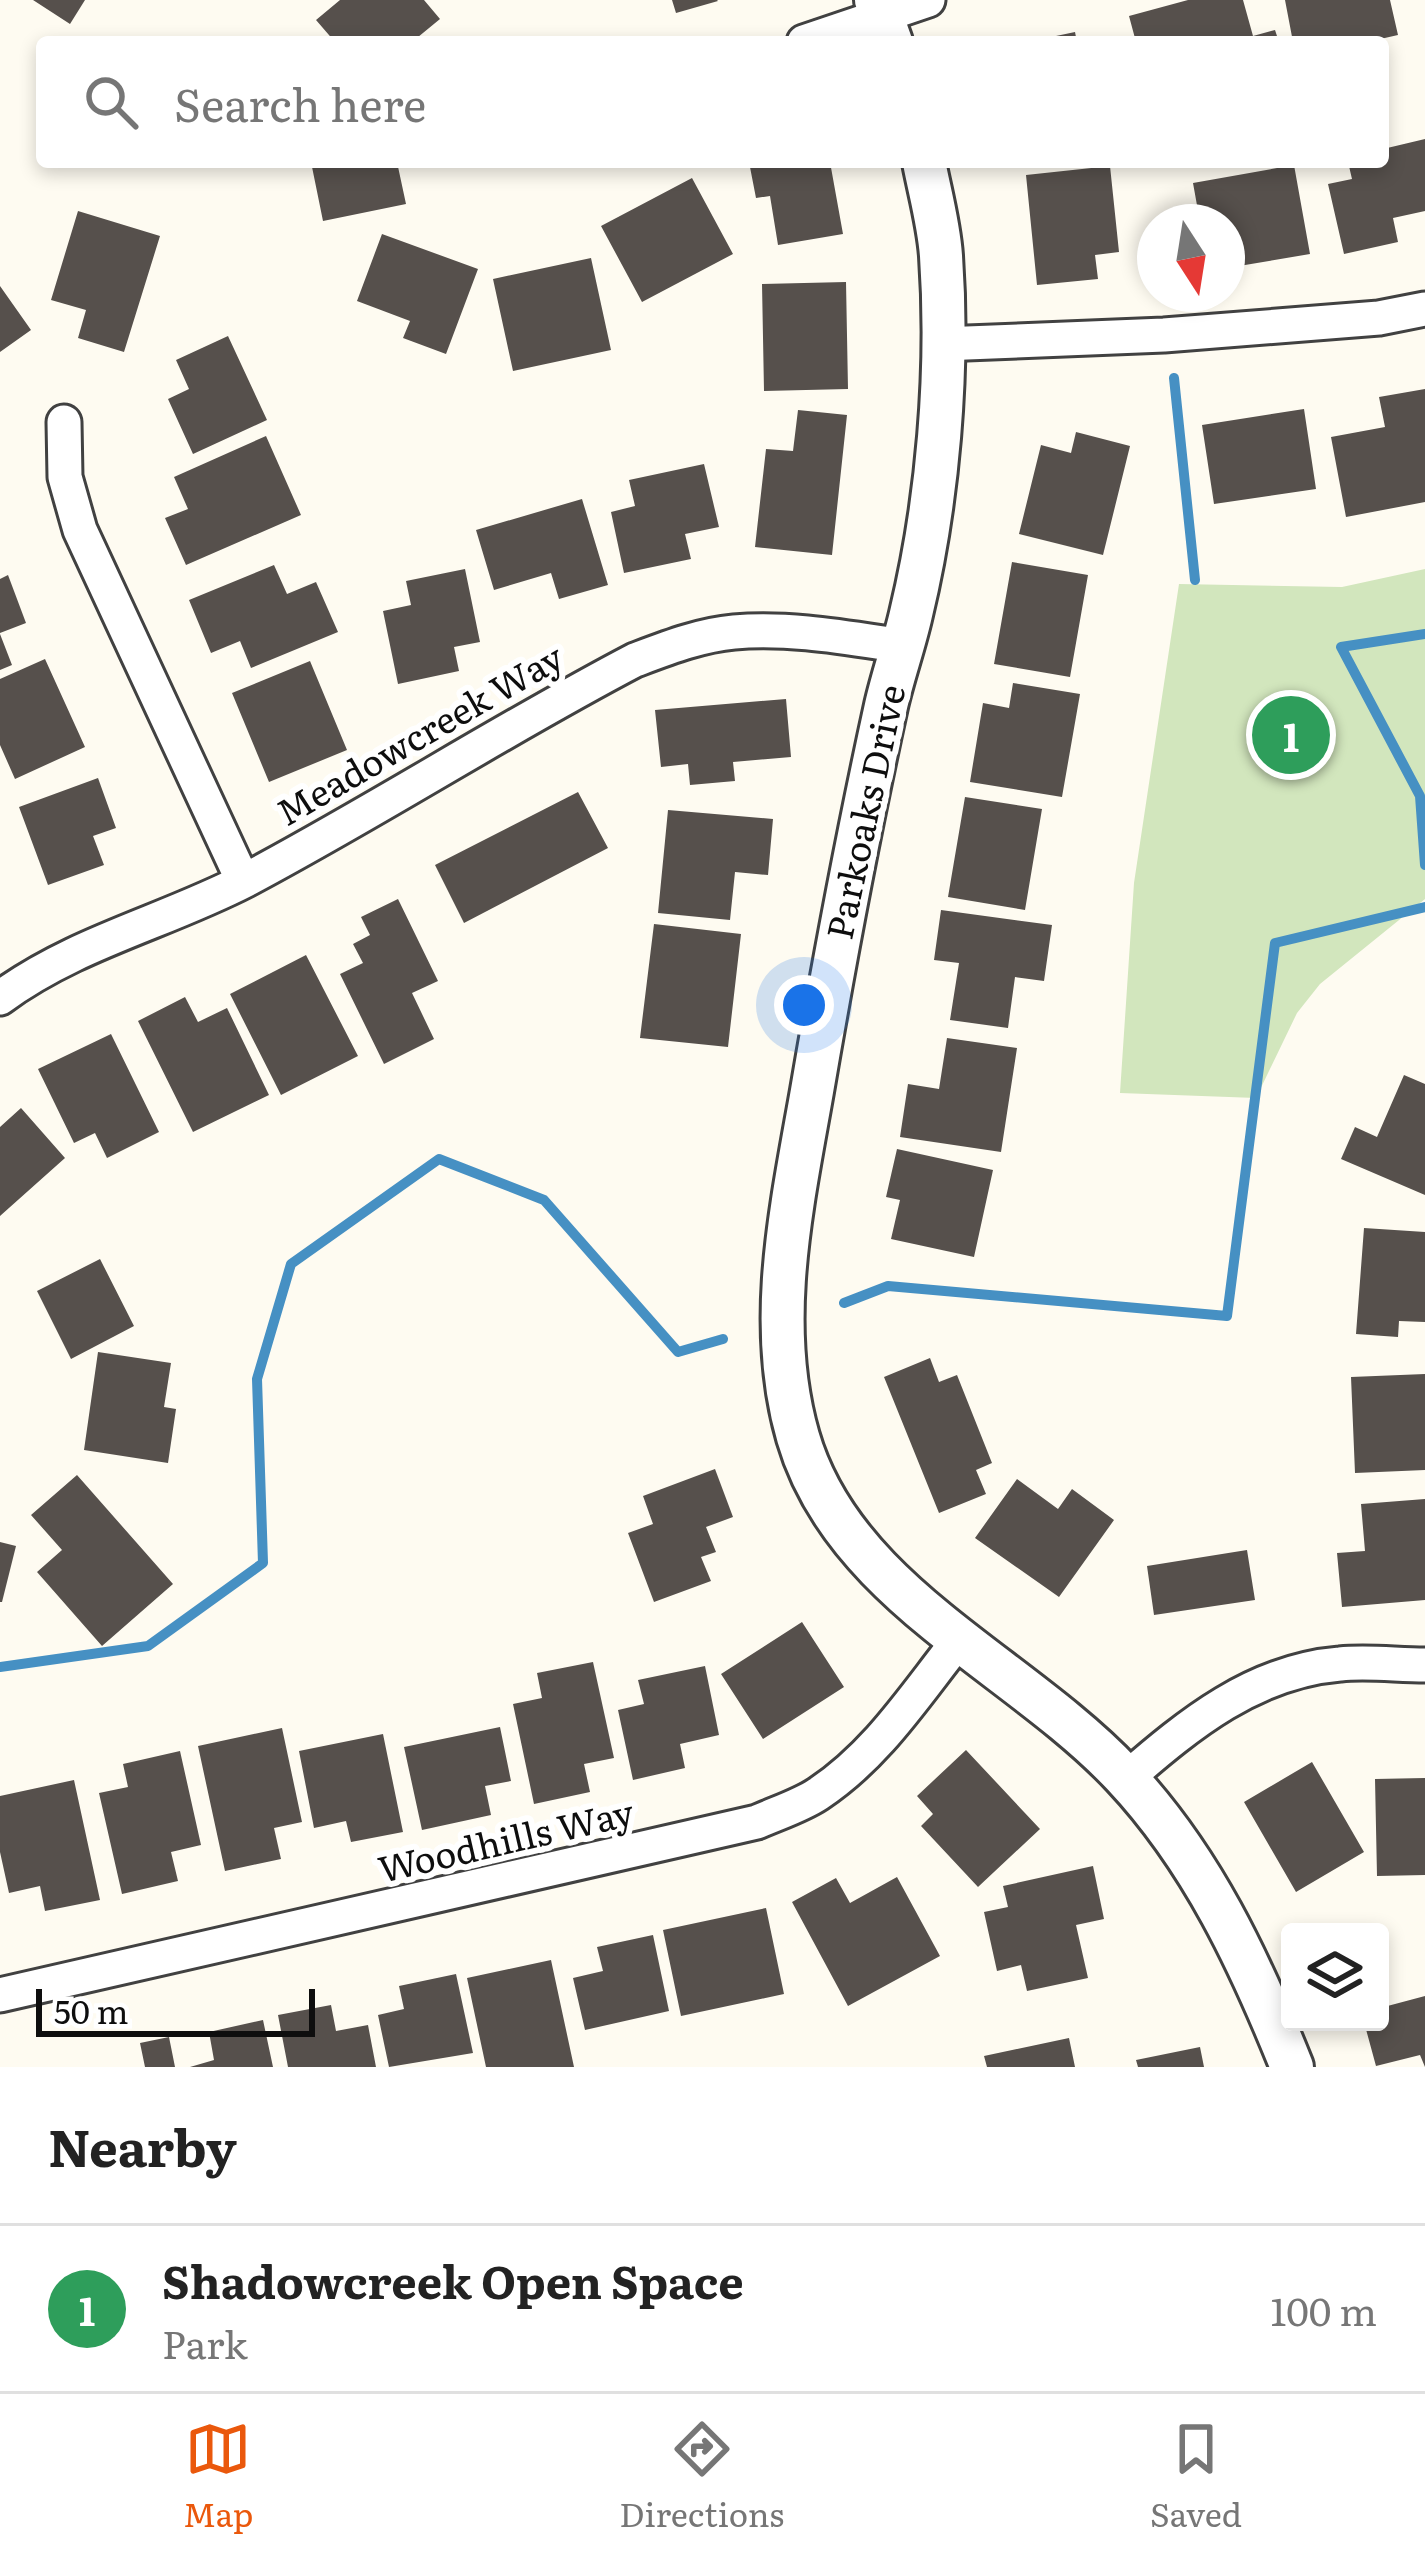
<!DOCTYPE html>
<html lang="en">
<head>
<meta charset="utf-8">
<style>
	:root { --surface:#fff; --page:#f2f2f2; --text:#222; --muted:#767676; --line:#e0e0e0; --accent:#ea580c }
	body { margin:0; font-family:Literata,serif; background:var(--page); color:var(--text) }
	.controls { position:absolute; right:36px; bottom:36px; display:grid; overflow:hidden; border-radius:12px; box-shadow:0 6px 18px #0003 }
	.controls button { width:108px; height:108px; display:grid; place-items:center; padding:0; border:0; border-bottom:3px solid var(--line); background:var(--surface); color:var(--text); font:60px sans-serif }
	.compass { position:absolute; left:1137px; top:204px; width:108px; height:108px; border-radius:50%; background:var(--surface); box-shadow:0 6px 18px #0003; rotate:168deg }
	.scale { position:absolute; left:36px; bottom:30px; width:279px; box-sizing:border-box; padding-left:12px; border:6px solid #0e0e0e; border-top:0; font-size:33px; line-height:42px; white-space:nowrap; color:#0e0e0e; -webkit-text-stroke:9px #fff; paint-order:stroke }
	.you { position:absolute; left:804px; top:1005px; width:42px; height:42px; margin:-30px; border:9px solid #fff; border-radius:50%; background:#1a73e8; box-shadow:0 0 0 18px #1a73e833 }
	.badge { display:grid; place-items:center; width:78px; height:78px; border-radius:50%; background:var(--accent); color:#fff; font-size:39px; font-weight:700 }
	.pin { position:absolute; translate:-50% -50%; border:6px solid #fff; box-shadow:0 3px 12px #0006 }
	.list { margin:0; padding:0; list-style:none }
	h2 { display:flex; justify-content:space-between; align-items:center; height:156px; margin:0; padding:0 48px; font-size:51px }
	h2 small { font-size:39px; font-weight:400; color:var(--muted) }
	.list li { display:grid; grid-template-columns:78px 1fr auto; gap:36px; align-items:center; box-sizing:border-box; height:168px; padding:0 48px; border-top:3px solid var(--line) }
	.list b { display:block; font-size:45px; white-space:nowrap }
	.list p { margin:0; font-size:39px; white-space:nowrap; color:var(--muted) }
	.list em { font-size:39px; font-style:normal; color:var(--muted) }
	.icon { flex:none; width:66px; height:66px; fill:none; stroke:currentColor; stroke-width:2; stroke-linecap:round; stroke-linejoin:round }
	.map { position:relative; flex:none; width:1425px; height:2067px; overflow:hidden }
	.search { position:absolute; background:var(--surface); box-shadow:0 6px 18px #0003; left:36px; right:36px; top:36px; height:132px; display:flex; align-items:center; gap:30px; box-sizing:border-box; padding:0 42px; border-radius:12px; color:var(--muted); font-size:45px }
	.sheet { height:324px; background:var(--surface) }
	nav { display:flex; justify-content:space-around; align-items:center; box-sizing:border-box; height:168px; border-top:3px solid var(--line); background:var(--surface); font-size:33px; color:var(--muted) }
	nav a { display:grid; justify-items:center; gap:6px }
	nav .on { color:var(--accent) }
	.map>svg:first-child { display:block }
</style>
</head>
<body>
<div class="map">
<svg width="1425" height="2067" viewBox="0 0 1425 2067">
	<rect width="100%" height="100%" fill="#fefbf1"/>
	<path fill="#d2e6bd" d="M1425,569V899L1320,984L1297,1013L1256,1098L1120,1093L1134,883L1179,584L1342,587Z"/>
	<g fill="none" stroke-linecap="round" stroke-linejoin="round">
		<path stroke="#4690c3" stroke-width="10" d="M1174,378L1195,580
			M1425,634L1341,647L1420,796L1425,865
			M844,1303L888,1286L1227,1316L1275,943L1425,907
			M0,1667L148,1646L263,1563L257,1379L291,1264L439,1159L544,1200L678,1352L723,1339"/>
	</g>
	<path fill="#56504c" d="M33,0H85L70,24Z
		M340,0H424L440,19L412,42H335L316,20Z
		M672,0H717L718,1L676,13Z
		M1188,0H1243L1253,36L1275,30L1279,42H1136L1129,16Z
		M1285,0H1390L1398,35L1367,42H1293Z
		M1075,32L1077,42H1038L1037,40Z
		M1425,139V211L1393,218L1398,242L1344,254L1328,184L1352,179L1348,162H1383V149Z
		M311,162H397L406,204L323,221Z
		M749,162H830L843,234L778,245L770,196L756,198Z
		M1294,165L1310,254L1227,268V222H1200L1193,183Z
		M1110,166L1119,252L1095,255L1098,279L1037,285L1026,175Z
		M692,178L733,254L642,302L601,226Z
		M78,211L160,236L124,352L78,338L86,310L51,300Z
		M382,234L478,269L446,354L403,338L410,321L357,301Z
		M591,258L611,350L513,371L493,279Z
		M846,282L848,389L764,391L762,284Z
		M0,286L31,330L0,352Z
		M228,336L267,420L193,454L168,399L189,389L176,360Z
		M1425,389V502L1346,517L1331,437L1385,427L1379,397Z
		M1304,409L1316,489L1214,504L1202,425Z
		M798,410L847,415L832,555L755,547L766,449L793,451Z
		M1076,432L1130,446L1103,555L1019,534L1041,445L1071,453Z
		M266,436L301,515L186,565L165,518L188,509L174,477Z
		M704,464L719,527L685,534L691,559L624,573L611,512L635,506L629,480Z
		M582,499L608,585L559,599L551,573L494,590L476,530Z
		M1012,562L1088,575L1070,677L994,664Z
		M274,565L287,594L316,582L338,632L251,668L240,641L211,653L189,600Z
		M465,569L480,642L454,647L459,671L398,684L383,611L411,605L406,581Z
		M8,575L26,623L0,633V579Z
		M0,634L12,665L0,670Z
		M45,659L85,747L15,779L0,745V679Z
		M310,661L347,750L269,782L232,693Z
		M1013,683L1080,694L1062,797L970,782L983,703L1009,708Z
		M786,699L791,757L733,762L735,781L690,785L688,764L661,767L655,710Z
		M98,778L116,828L93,836L104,865L48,885L19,807Z
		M578,792L608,848L464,923L435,865Z
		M965,797L1042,809L1025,910L948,897Z
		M668,810L773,819L768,875L735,872L730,920L658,913Z
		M398,899L438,981L412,993L434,1039L384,1064L340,974L363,963L353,944L370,935L361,917Z
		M941,910L1052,925L1044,981L1015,977L1008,1028L950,1020L959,963L934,960Z
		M654,924L741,934L728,1047L640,1038Z
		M306,955L358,1056L281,1095L230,994Z
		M185,997L198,1022L227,1008L269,1095L193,1132L138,1021Z
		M111,1034L159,1132L107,1158L95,1133L74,1143L38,1069Z
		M947,1038L1017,1048L1001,1152L900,1137L908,1084L939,1089Z
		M1404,1075L1425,1084V1195L1341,1159L1355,1127L1377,1137Z
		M21,1108L65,1158L0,1216V1127Z
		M897,1149L993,1170L974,1257L891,1239L900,1200L886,1197Z
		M1364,1228L1425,1232V1322L1399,1321L1398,1337L1356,1334Z
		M100,1259L134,1326L71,1359L37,1291Z
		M98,1352L171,1363L164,1407L176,1409L168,1463L84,1450Z
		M930,1358L939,1382L957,1375L992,1463L976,1470L986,1494L939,1513L884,1377Z
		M1425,1374V1470L1355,1473L1351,1377Z
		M715,1469L733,1517L706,1527L716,1552L701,1557L711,1581L654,1602L628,1533L653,1524L643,1496Z
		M77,1475L173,1584L102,1646L37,1572L62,1550L31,1515Z
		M1017,1479L1058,1509L1072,1489L1114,1520L1059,1597L975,1538Z
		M1425,1499V1600L1342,1607L1337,1553L1365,1551L1361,1504Z
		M0,1542L16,1546L2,1602H0Z
		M1247,1550L1255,1600L1154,1615L1147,1566Z
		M802,1622L844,1687L763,1739L721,1674Z
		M593,1662L614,1758L584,1764L590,1792L534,1804L513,1704L542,1698L537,1673Z
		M705,1666L719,1735L680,1744L685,1768L633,1780L618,1710L644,1704L638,1680Z
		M500,1727L511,1781L485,1786L491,1815L422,1830L404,1747Z
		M282,1728L302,1822L274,1828L281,1859L225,1871L198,1746Z
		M383,1734L403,1832L351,1842L346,1821L314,1828L299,1751Z
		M966,1750L1040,1829L978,1887L921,1826L933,1814L917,1796Z
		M180,1751L201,1845L171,1852L178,1881L122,1894L99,1793L128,1787L123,1764Z
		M1312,1762L1364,1852L1296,1892L1244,1802Z
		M1425,1778V1875L1377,1876L1375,1779Z
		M74,1780L100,1900L45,1911L40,1886L9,1893L0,1852V1796Z
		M1093,1866L1104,1919L1076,1925L1088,1978L1027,1991L1021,1965L997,1971L984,1912L1008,1907L1003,1886Z
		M897,1877L940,1956L848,2006L792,1902L836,1878L850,1903Z
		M766,1908L784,1994L681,2016L663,1930Z
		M653,1935L669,2011L585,2030L573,1978L603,1971L597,1947Z
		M551,1960L574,2067H486L467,1978Z
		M456,1974L473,2053L389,2067L378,2015L404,2009L399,1986Z
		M1425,1996V2067L1420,2055L1376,2066L1364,2022H1380V2008Z
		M331,2005L336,2031L368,2025L376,2067H288L278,2015Z
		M263,2020L273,2067H190L214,2060L209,2032Z
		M169,2037L175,2067H145L140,2043Z
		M1069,2038L1075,2067H987L984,2056Z
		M1200,2047L1204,2067H1138L1136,2060Z"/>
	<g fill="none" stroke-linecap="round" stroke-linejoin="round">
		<g stroke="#414141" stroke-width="39">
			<path id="minor" d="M804,42L928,0
				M941,344L1164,335L1379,318L1425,309
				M64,422L65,477L80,530L243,881
				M0,998C74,943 165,922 246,880C378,810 503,729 635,660C667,648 700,635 734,632C790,627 848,638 903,646
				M1127,1778C1189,1724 1254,1671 1340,1664C1367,1661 1397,1665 1425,1665
				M0,1995L757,1822C777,1813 800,1806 818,1794C878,1754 915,1695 959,1640"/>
		</g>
		<g stroke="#414141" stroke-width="48">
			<path id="tertiary" d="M876,0L891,42
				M924,162C930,193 939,225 941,256C949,371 938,502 911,614C904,645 893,675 886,706C858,834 834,962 812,1091C792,1205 765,1323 798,1437C843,1593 1019,1664 1123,1775C1202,1859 1250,1962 1292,2067"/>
		</g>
		<use href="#minor" stroke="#fff" stroke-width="33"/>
		<use href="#tertiary" stroke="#fff" stroke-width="42"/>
	</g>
	<g text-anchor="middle" stroke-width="12" stroke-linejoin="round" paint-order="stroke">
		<g font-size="36" fill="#0e0e0e" stroke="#fff">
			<text transform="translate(420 735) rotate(-30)" y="13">Meadowcreek Way</text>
			<text transform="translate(866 812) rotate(-78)" y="13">Parkoaks Drive</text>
			<text transform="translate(506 1841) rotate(-13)" y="13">Woodhills Way</text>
		</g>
	</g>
</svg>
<div class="controls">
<button><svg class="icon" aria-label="layers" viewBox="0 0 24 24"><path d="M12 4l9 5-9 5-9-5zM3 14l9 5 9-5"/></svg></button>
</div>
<svg class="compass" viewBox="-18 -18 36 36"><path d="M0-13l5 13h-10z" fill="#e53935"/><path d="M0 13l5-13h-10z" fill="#767676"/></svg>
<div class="scale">50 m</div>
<div class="you"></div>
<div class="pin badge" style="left:1291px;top:735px;background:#2e9e5b">1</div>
<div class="search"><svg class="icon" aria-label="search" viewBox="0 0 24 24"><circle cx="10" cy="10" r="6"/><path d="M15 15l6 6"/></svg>Search here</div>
</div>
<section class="sheet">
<h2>Nearby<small></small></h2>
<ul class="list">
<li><span class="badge" style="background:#2e9e5b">1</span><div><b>Shadowcreek Open Space</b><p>Park</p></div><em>100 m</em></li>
</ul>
</section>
<nav>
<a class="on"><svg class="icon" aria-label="map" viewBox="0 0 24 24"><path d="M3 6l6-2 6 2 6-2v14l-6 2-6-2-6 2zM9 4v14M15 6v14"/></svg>Map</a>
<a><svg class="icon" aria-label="directions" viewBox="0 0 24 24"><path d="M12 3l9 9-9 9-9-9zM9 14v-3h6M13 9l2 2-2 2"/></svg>Directions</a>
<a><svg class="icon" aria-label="saved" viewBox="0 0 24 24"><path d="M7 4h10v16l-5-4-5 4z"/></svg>Saved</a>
</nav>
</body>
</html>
